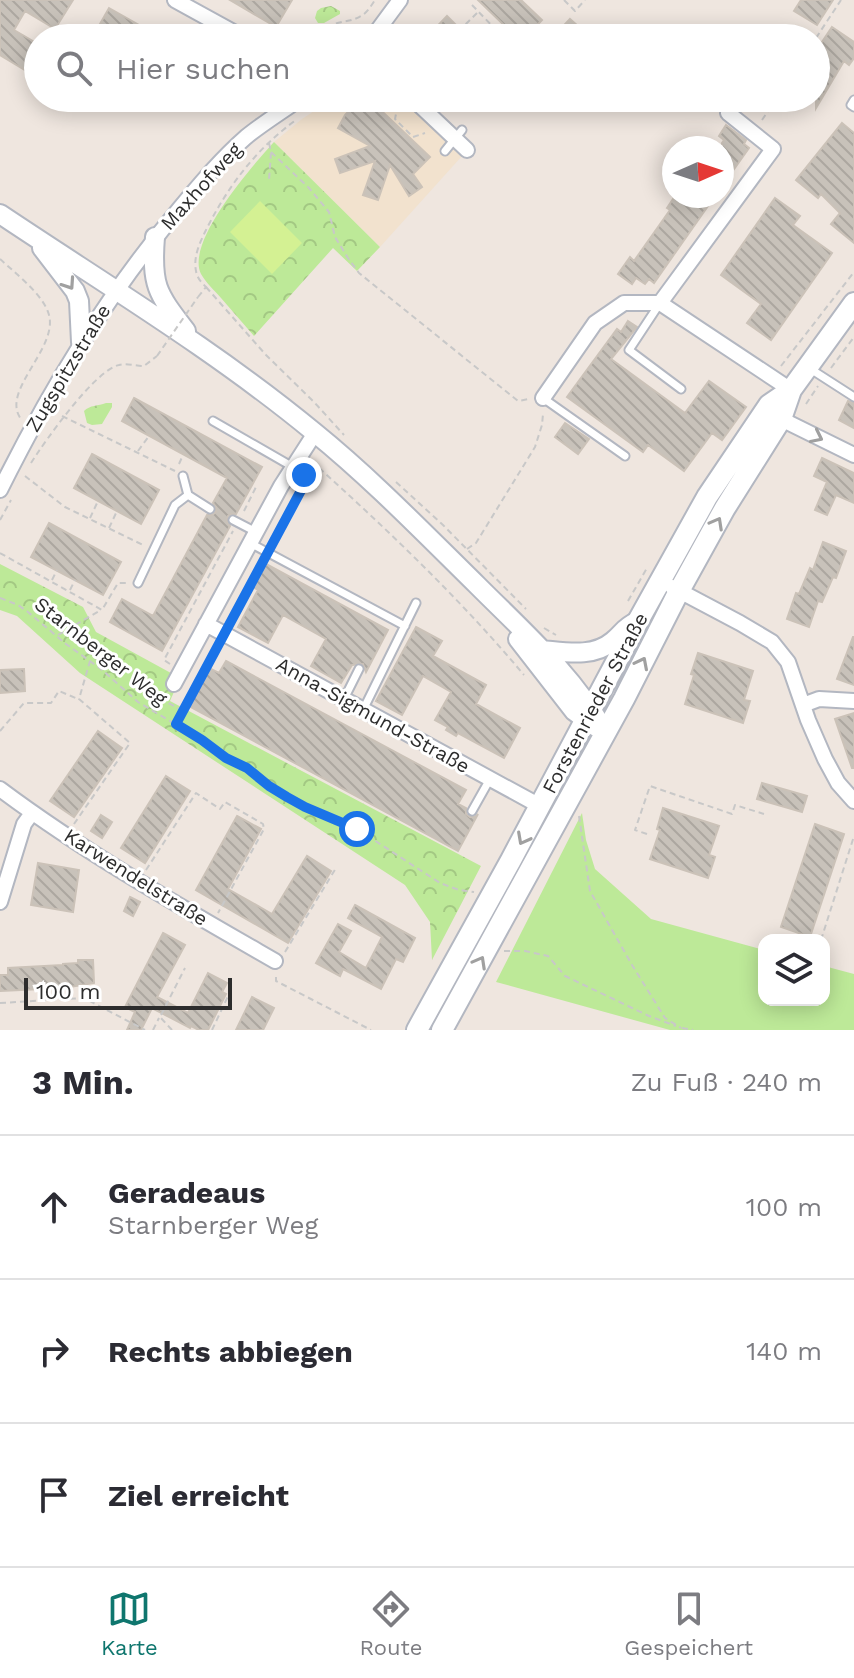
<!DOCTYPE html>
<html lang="de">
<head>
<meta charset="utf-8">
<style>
	:root { --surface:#fff; --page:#f7f7f7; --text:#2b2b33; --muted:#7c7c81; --line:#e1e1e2; --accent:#0f766e }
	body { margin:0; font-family:"Work Sans",sans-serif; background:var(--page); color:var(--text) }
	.controls { position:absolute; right:24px; bottom:24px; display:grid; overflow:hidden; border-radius:16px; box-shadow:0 4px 20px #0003 }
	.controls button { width:72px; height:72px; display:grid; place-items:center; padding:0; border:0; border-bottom:2px solid var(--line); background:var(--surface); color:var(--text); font:40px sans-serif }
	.compass { position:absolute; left:662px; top:136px; width:72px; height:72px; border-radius:50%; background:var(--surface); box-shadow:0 4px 20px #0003; rotate:87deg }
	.scale { position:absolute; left:24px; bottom:20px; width:208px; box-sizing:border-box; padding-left:8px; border:4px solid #2d2d2d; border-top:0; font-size:22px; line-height:28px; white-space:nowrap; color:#2d2d2d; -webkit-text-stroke:6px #fff; paint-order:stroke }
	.stop { position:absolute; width:24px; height:24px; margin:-18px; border:6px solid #1a73e8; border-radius:50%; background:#fff }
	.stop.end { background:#1a73e8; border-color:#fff; box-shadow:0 2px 8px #0008 }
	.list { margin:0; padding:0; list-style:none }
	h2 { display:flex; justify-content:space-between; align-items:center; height:104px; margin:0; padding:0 32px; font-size:34px }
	h2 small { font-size:26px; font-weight:400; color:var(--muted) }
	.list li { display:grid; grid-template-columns:52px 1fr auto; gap:24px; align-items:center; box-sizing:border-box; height:144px; padding:0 32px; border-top:2px solid var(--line) }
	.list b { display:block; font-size:30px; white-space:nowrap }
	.list p { margin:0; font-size:26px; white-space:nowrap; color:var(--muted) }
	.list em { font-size:26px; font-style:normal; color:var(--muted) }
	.icon { flex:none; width:44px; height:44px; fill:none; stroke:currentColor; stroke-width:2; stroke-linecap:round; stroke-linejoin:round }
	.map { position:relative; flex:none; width:854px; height:1030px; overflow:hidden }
	.search { position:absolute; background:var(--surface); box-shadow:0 4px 20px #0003; left:24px; right:24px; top:24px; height:88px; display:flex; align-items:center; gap:20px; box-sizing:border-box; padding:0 28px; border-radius:44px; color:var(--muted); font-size:30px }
	.sheet { height:536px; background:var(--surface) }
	nav { display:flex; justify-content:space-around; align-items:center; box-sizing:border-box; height:112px; border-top:2px solid var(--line); background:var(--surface); font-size:22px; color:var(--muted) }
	nav a { display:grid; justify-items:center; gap:4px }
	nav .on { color:var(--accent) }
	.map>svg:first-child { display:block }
</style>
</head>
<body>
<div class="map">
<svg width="854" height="1030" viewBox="0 0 854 1030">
	<defs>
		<pattern id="forest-crowns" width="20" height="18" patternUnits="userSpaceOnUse" patternTransform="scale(2)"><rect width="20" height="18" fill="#bde998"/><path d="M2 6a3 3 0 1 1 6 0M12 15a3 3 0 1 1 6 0" fill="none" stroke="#a3c883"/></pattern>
		<pattern id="building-back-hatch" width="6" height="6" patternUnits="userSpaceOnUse" patternTransform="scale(2)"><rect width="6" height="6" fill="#c8c2ba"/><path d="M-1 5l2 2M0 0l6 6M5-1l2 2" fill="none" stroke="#aca7a0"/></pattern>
	</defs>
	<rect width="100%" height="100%" fill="#efe6df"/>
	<path fill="#f2e2ce" d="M334,98H400L462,156L380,247L274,142L302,119Z"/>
	<path fill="#bde998" d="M582,813L586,840L595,869L651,919L764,950V1000H824V966L854,974V1030H670L496,982Z"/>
	<path fill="url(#forest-crowns)" d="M331,6L340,11V14L324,23H318L315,18L317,11L321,8Z
		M274,142L380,247L357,271L333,248L254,336C243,323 232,311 221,298C215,291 206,283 201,274C185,242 253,165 274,142Z
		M106,403H112V407L102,424L92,425L87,423L84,411C90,405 98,406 106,403Z
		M0,564L83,607L96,632L180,678L170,701L481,866L432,960L430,922L405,885L80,673L17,616L0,610Z"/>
	<path fill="#d4f193" d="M260,201L302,243L272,274L230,232Z"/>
	<path fill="url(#building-back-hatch)" stroke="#cbc2b8" stroke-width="2" d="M0,0H73L55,29L25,11L14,30L38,44V59L30,73L0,55Z
		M230,0H292L276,27Z
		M478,0H521L542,20L525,38H499L508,29Z
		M801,0H833L817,25L794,11Z
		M109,8L162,38H92Z
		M447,16L469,38H426Z
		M570,19L578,26L567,38H552Z
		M832,27L854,42V58L849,65L844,61L816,108V51Z
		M361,98H368L430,157L413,174L422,187L409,196L390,165L378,200L363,195L375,161L340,173L335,159L370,146L338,128L345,115Z
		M842,123L854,133V243L831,224L840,213L821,194L818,198L796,180Z
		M726,125L746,140L744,144L749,148L722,186V143L724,140L719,136Z
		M675,196H715L654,283L649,279L645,284L636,278L632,284L618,274L630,257L634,261L670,210L667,208Z
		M775,198L800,216L793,225L832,253L771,340L747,323L761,304L721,275Z
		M628,321L637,327L611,359L685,413L709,381L746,407L722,440L712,433L684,471L648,445L643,452L567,397L617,329L621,332Z
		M134,398L262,467L236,514H232L228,516L227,521L230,526L162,651L110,622L122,599L153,616L207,515H212L216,512V507L213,503L227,478L122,421Z
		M848,401L854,403V428L839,420Z
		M565,423L589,439L578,454L555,437Z
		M92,454L159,490L141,524L74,488Z
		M822,458L854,473V503L836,495L827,515L815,510L827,482L814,476Z
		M49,523L121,562L103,595L31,557Z
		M823,542L846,551L836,578L833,577L822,602L818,601L809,627L787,619L796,593L799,594L810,568L813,570Z
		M266,564L388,630L366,672L363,664L352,665L341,683L311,666L326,639L283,615L268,643L238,627L258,590L253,587Z
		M416,627L442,641L433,656L486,685L476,704L520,728L504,758L458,733L456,736L446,730L448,727L435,720L451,692L423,676L402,715L376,701Z
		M853,637H854V685L837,679Z
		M698,653L753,671L744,700L750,701L743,723L685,704L694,675L691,674Z
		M226,661L466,790L458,804L466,808V814L470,817H475L478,814L458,851L189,706L209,668L219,673Z
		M24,669L25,691L0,693V670Z
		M854,713V768H852L835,719Z
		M98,731L122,748L74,817L50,801Z
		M166,776L190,791L145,863L121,848Z
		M762,783L807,796L802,812L757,799Z
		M663,808L719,826L709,855L715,857L708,878L650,859L660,830L657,829Z
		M101,815L112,822L102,838L91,831Z
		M237,816L261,829L228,889L272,914L307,856L331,871L288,943L196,890Z
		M815,824L844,834L810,937L781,927Z
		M38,863L79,870L73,912L31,905Z
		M130,897L140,902L133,916L124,911Z
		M355,905L415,938L403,962L396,959L381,989L343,969L340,976L316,963L338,924L351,931L339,952L366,968L382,937L348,918Z
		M163,933L185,945L157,997L188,1013L208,973L227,983L222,992L226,994L208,1030H199L191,1026L190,1028L152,1008L141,1030H127L135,1012L125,1007Z
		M78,960H93L94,983L64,988L0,991V975H8V968L63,965V964L78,963Z
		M252,997L274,1008L263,1030H236Z"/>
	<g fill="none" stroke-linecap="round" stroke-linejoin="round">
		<g stroke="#b3b7c1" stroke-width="11">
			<path id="service" d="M854,100L851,105L854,107
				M445,151L462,130
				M660,303L629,350L681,389
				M809,368L854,397
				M543,398L625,456
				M213,421L293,467
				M188,495L210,509
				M233,520L256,532
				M250,543L405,626
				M138,583L175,505L188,495L183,476
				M344,699L359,669
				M363,710L416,603
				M472,811L490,779"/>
		</g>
		<g stroke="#b3b7c1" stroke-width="18">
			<path id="minor" d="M175,0L244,38
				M287,38L306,35L316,38
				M346,38L350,36L361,38
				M372,38L400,0
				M412,98L467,150
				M660,303L773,149L728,113
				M543,398L595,323L624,303H660L791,390
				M781,419L854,455
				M0,490C51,388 106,296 180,208C201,183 221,159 246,137C263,123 283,111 301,98
				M672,587L740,623L772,642L788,662L808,720L825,759L838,783L854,801
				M206,624L540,806
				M174,684L281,486L315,433
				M803,705L819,699L854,701
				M0,789C87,854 181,907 275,961
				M0,902L24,824L32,813"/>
		</g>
		<g stroke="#b3b7c1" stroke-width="22">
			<path id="tertiary" d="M0,214C106,285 216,351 314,432C372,479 425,534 478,586C524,632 573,675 605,732
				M155,237C151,286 157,293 186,331
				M42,248L75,291L79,301L81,342
				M518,639L574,711L596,727
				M542,650C565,652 593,658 613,641C624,632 623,628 638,621"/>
		</g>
		<g stroke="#b3b7c1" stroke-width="24">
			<path id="secondary" d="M417,1030L511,860L638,621L707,497L769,405L791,390
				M442,1030L624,699L679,591L725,508L781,419L791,390L854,303"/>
		</g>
		<path stroke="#c8c8c8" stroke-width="2" stroke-dasharray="6 4" stroke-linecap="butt" d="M564,0L575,11L585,0
			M472,5L502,36
			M477,13L465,25L478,38
			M327,28C338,20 350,23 361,16C367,13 371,6 375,0
			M490,38L497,31
			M816,38L841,0
			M391,98L398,104L395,119L413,137L425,133
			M311,109L326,98
			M762,120L777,98
			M269,143L271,152L269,180
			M271,152L309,188L329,212L335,237L348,258L359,273L518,401L529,399
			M0,259C15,273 44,295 49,315C58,349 0,391 21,419
			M206,287L266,355L314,402L344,435
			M198,297L206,287C201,282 197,278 196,271C193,257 200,242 206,230C228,186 256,149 296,120
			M781,366L854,272
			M831,368L854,337
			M806,404L818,386
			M62,416L175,471
			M138,451L149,436
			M31,463C45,441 95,370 119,365C126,363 136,366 144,366L157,356
			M179,464L183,455
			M310,467L317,466L319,468C391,533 461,600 524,675
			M25,476L65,507L143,545
			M396,482L443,525L526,609
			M244,511L256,487
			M90,518L98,501
			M0,520L11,500
			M109,528L117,511
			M272,544L305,483L304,475
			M467,549L476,543L535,447L542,425L543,414
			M0,553L102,610L118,583H129
			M52,580L57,570
			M70,590L75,580
			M0,598L18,605L28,612L66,644L101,669L138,702L202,740L226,758L247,768L269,786L305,807L357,829L440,883L459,890L474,892
			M628,601L647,568
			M231,622L264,561
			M544,628L556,635
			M58,635L101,610
			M170,664L164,660L233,531
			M168,696L165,701L183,711L176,724
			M183,711L219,646
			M0,731L24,703H51L59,691L78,699
			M579,816L590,891L632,965L665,1018L681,1028
			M74,824L130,743L79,699L90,661
			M647,834L635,830L650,786L732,814L735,805L764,814
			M146,870L196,793L220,809L225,802L263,824L264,829L218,913
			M821,940L854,836
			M504,951H525L548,956L565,976L649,1016L676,1026
			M285,952L336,868
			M276,977V981L371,1030
			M0,1003L84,998L145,1030
			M682,1028L693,1030
			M153,1030L159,1018
			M172,1030L160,1017L185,968
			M212,1030L230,992"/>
		<use href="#service" stroke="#fff" stroke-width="7"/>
		<use href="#minor" stroke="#fff" stroke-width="14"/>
		<use href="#tertiary" stroke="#fff" stroke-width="18"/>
		<use href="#secondary" stroke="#fff" stroke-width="20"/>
		<path stroke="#c8c8c8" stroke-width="2" stroke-dasharray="6 4" stroke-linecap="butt" d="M157,356L198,297"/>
	</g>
	<defs><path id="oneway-chevron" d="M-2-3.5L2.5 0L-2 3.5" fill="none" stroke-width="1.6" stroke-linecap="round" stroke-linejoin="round" transform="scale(2)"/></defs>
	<g stroke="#a0a0a0">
		<use href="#oneway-chevron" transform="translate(69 284) rotate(56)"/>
		<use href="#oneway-chevron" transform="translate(817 437) rotate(26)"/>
		<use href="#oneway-chevron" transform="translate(717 523) rotate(-61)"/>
		<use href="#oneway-chevron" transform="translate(642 663) rotate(-63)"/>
		<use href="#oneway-chevron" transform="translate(523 839) rotate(118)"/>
		<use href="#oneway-chevron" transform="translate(480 962) rotate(-61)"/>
	</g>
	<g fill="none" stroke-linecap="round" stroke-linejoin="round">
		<path stroke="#1a73e8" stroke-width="10" d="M304,475L305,483L176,724L202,740L226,758L247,768L269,786L287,797L305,807L357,829"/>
	</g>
	<g text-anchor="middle" stroke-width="6" stroke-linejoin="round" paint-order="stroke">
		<g font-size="20" fill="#2d2d2d" stroke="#fff">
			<text transform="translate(201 186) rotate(-48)" y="7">Maxhofweg</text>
			<text transform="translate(68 368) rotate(-59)" y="7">Zugspitzstraße</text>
			<text transform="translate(101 651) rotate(38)" y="7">Starnberger Weg</text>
			<text transform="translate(595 703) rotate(-62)" y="7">Forstenrieder Straße</text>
			<text transform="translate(373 715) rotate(29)" y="7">Anna-Sigmund-Straße</text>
			<text transform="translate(136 877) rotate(32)" y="7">Karwendelstraße</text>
		</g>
	</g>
</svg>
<div class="controls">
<button><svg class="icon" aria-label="layers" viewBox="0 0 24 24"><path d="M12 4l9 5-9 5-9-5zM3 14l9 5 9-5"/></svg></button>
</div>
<svg class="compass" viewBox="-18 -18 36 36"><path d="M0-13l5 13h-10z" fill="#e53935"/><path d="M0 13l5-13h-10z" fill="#7c7c81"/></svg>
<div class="scale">100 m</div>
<div class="stop" style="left:357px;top:829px"></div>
<div class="stop end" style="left:304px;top:475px"></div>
<div class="search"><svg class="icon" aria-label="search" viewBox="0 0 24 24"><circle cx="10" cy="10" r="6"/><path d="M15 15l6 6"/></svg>Hier suchen</div>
</div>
<section class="sheet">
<h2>3 Min.<small>Zu Fuß · 240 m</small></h2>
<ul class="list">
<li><svg class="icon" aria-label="ahead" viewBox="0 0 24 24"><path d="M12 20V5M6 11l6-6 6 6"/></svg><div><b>Geradeaus</b><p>Starnberger Weg</p></div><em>100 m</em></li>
<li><svg class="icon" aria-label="right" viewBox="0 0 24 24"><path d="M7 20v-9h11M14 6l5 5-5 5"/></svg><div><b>Rechts abbiegen</b></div><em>140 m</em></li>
<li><svg class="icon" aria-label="arrive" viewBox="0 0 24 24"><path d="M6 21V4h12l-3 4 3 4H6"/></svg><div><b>Ziel erreicht</b></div></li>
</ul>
</section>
<nav>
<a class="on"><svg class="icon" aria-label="map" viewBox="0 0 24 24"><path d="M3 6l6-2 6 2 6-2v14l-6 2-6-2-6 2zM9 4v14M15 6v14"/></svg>Karte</a>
<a><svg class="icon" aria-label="directions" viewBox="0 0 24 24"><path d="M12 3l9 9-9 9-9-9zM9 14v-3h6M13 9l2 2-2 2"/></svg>Route</a>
<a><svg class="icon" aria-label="saved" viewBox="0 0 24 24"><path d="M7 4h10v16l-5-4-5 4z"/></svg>Gespeichert</a>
</nav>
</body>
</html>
